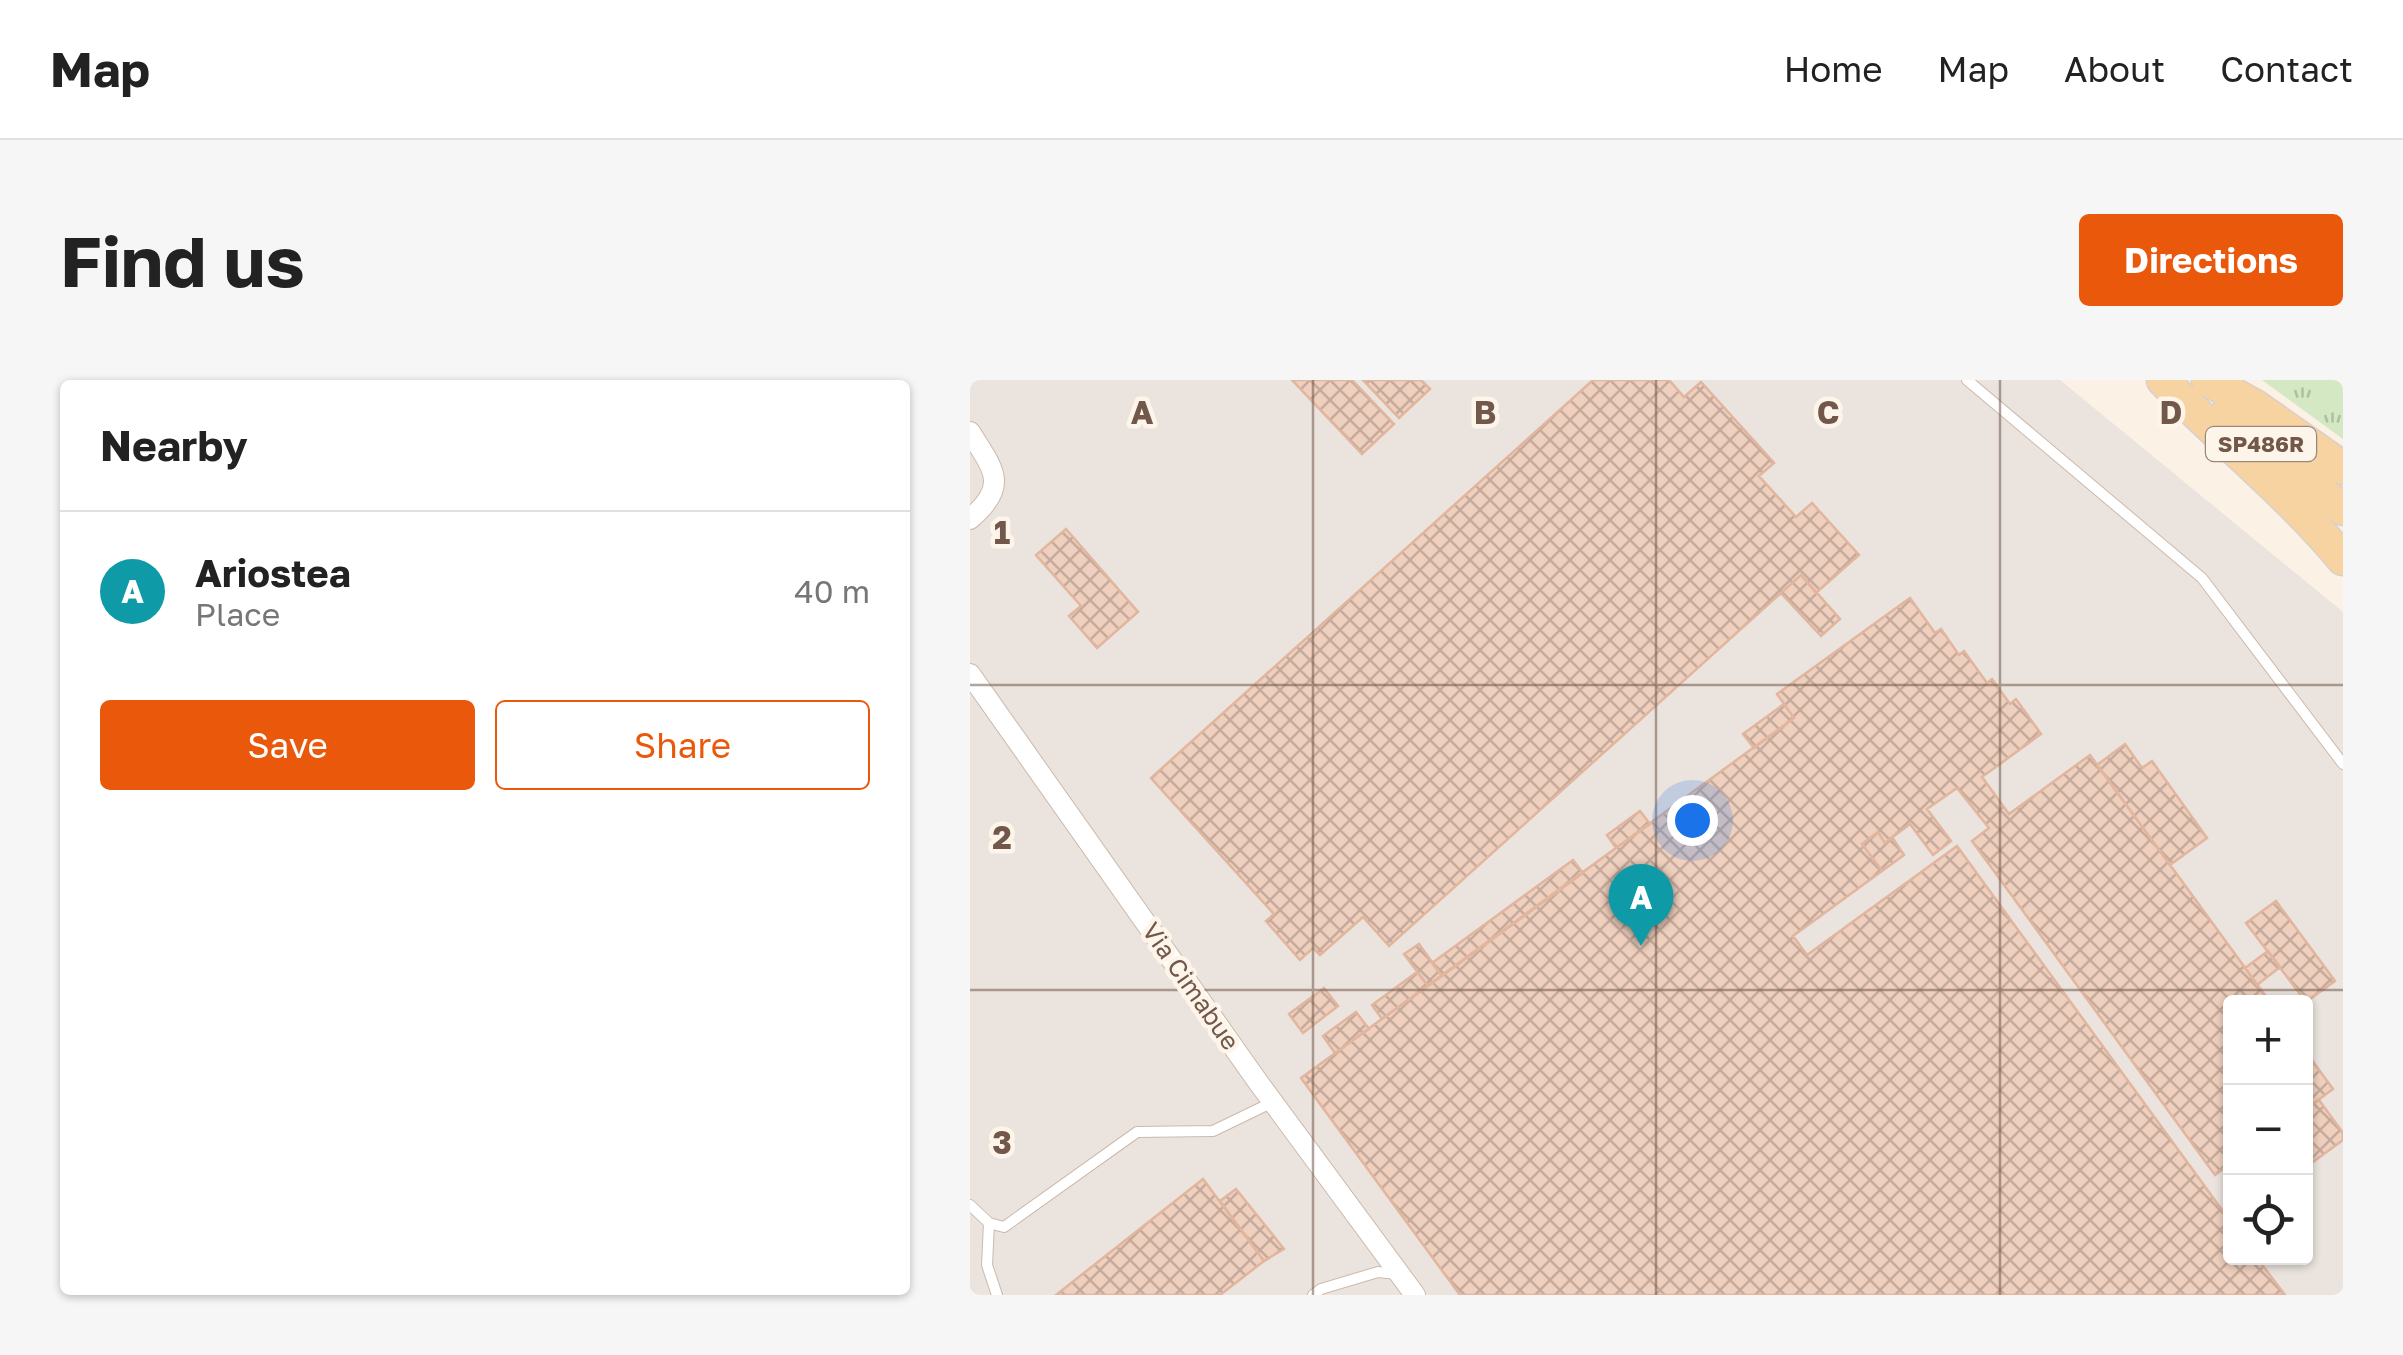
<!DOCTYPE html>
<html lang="en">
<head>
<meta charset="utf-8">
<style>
	:root { --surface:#fff; --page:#f6f6f6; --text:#222; --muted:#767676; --line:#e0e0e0; --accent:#ea580c }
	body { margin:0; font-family:"Golos Text",sans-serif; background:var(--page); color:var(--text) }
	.controls { position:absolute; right:30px; bottom:30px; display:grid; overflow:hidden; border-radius:10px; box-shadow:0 2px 8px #0004 }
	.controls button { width:90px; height:90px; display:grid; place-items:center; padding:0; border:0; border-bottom:2px solid var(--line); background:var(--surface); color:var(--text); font:50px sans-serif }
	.you { position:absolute; left:722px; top:440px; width:35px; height:35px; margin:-25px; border:8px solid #fff; border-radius:50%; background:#1a73e8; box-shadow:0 0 0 15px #1a73e833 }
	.badge { display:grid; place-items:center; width:65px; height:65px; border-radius:50%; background:var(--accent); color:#fff; font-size:32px; font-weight:700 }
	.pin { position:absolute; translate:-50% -82px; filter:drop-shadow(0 2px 5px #0008) }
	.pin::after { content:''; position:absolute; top:52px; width:35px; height:30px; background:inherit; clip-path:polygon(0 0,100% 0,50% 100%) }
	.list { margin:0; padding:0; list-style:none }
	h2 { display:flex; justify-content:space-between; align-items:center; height:130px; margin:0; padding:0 40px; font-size:42px }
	h2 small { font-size:32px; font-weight:400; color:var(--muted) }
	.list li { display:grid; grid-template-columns:65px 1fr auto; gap:30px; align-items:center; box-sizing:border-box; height:160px; padding:0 40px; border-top:2px solid var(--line) }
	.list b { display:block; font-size:38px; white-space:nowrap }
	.list p { margin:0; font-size:32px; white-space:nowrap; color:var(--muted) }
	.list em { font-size:32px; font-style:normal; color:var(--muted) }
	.actions { display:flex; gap:20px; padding:30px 40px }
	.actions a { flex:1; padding:22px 0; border:2px solid var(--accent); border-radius:10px; text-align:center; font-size:35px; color:var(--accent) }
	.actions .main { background:var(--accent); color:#fff }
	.icon { flex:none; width:55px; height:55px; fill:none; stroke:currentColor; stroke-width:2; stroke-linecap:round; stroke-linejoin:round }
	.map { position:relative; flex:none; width:1373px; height:915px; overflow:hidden; border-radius:10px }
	header { display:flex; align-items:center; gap:60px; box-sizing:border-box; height:140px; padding:0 50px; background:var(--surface); border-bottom:2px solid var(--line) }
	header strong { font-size:48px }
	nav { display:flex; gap:55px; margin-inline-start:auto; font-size:35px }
	.intro { display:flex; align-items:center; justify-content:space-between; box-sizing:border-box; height:240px; padding:0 60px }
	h1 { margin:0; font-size:70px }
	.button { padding:25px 45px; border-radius:10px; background:var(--accent); color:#fff; font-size:35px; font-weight:700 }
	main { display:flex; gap:60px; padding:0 60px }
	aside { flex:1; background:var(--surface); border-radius:10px; box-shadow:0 2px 8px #0004 }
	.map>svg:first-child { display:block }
</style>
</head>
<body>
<header>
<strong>Map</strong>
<nav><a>Home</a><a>Map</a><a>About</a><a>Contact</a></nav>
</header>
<div class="intro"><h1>Find us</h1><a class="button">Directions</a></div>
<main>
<aside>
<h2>Nearby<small></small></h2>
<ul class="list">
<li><span class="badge" style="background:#0f9aa8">A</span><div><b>Ariostea</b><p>Place</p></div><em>40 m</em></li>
</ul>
<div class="actions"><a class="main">Save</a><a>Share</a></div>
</aside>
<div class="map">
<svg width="1373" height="915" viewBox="0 0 1373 915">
	<defs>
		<pattern id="grass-tufts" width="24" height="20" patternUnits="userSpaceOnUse" patternTransform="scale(2.5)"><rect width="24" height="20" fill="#d3e8c3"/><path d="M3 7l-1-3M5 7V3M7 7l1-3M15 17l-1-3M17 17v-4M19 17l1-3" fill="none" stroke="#b0bfa0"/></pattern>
		<pattern id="building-cross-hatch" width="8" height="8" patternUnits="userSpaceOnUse" patternTransform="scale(2.5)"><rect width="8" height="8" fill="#efcfbd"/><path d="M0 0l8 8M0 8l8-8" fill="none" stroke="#c6ab9c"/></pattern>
	</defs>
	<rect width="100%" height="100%" fill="#fbf1e4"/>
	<path fill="#ebe4de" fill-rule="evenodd" d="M0,0H1090L1373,232V915H0ZM1260,622H1336V878H1260Z"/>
	<path fill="url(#grass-tufts)" d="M1292,0H1373V59Z"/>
	<path fill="url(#building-cross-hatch)" stroke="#e1b59e" stroke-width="2.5" d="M322,0H382L424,44L392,74Z
		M393,0H451L460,9L429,38Z
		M623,0H699L714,17L731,2L804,83L789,96L826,137L842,123L889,175L846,213L831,195L419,566L393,537L350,575L343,568L330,580L296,541L304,534L181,398Z
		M96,149L168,232L127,268L99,236L111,226L66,175Z
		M831,195L870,239L851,256L811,213Z
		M940,218L965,253L971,249L989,275L994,271L1017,303L1022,299L1040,324L1046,319L1071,354L1012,397L1039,434L1120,375L1300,622H1260V784L1245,795L1002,461L1019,448L987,408L957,429L981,461L963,475L940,444L915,463L908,452L892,464L912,491L823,556L837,575L987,466L1260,841V878H1287L1315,915H490L331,698L824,338L807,314Z
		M814,324L824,338L784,368L773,354Z
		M1155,364L1172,388L1182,381L1237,458L1200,485L1127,385Z
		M670,431L680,444L646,468L637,455Z
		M908,452L915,463L922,457L934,475L912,491L892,464Z
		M603,480L613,493L472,596L462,583Z
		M1306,521L1365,601L1336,622L1276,543Z
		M449,564L472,596L458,606L434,574Z
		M1298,571L1310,587L1287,605L1275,588Z
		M447,592L458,606L412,639L402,625Z
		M354,608L368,626L333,653L319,634Z
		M386,632L399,649L365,673L353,656Z
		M1336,672L1363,709L1336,729Z
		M1349,720L1373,753V760L1343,782L1336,772V729Z
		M233,799L294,881L250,915H86Z
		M266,809L314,869L294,881L250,821Z"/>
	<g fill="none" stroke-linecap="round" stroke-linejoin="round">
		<g stroke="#ccb9ab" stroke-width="12">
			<path id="lane" d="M997,0L1232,198L1373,384
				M0,825L19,843L34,847L167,752L243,751L303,722
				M19,843L17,885L27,915
				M343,915L351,909L408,892L427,894"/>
		</g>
		<g stroke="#ccb9ab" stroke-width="22">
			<path id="street" d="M0,52C23,89 40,105 0,139
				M0,294L288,702L445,915"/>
		</g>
		<g stroke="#d8d0cd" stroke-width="35">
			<path id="primary" d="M1193,0C1252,61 1319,114 1373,179
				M1238,0L1285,26L1373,88
				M1255,36L1373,129"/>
		</g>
		<use href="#lane" stroke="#fff" stroke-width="10"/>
		<use href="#street" stroke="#fff" stroke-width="20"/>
		<use href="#primary" stroke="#f6d3a0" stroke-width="32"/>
	</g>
	<path fill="none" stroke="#72584b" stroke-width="2.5" stroke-opacity="0.55" d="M343,0V915M686,0V915M1030,0V915M0,305H1373M0,610H1373"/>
	<g text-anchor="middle" stroke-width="9" stroke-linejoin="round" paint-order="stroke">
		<rect fill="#fef5ea" stroke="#9c877b" stroke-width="2.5" x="1236" y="47" width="110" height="34" rx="8"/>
		<g font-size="22" font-weight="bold" fill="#72584b">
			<text x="1291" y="72">SP486R</text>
		</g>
		<g font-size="25" fill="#72584b" stroke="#fef5ea">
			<text transform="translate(221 606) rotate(55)" y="9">Via Cimabue</text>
		</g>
	</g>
	<g font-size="32" text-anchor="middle" font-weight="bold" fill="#72584b" stroke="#fef5ea" stroke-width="9" stroke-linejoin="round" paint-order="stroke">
		<text x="172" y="44">A</text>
		<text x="515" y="44">B</text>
		<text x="858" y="44">C</text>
		<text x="1201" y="44">D</text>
		<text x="32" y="164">1</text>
		<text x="32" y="469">2</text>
		<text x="32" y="774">3</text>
	</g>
</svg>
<div class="controls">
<button>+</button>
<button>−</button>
<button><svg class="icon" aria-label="locate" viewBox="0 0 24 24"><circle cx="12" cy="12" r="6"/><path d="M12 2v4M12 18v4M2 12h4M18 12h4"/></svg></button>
</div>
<div class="you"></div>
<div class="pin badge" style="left:671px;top:566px;background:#0f9aa8">A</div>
</div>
</main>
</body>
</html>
